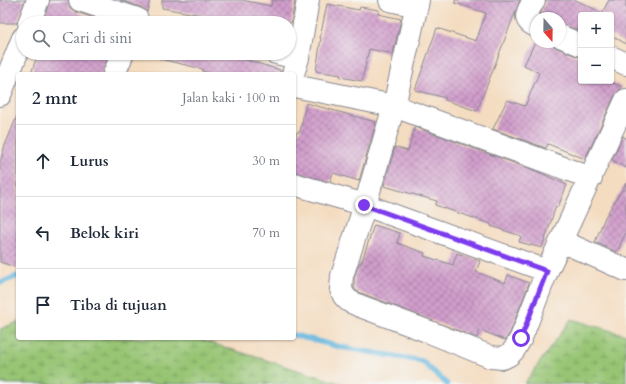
<!DOCTYPE html>
<html lang="id">
<head>
<meta charset="utf-8">
<style>
	:root { --surface:#fff; --page:#f2f2f3; --text:#1f2937; --muted:#747a83; --line:#e0e1e3 }
	body { margin:0; font-family:Cardo,serif; background:var(--page); color:var(--text) }
	.controls { position:absolute; right:12px; top:12px; display:grid; overflow:hidden; border-radius:4px; box-shadow:0 1px 3px #0004 }
	.controls button { width:36px; height:36px; display:grid; place-items:center; padding:0; border:0; border-bottom:1px solid var(--line); background:var(--surface); color:var(--text); font:20px sans-serif }
	.compass { position:absolute; left:530px; top:12px; width:36px; height:36px; border-radius:50%; background:var(--surface); box-shadow:0 1px 3px #0004; rotate:160deg }
	.stop { position:absolute; width:12px; height:12px; margin:-9px; border:3px solid #7c3aed; border-radius:50%; background:#fff }
	.stop.end { background:#7c3aed; border-color:#fff; box-shadow:0 1px 4px #0008 }
	.list { margin:0; padding:0; list-style:none }
	h2 { display:flex; justify-content:space-between; align-items:center; height:52px; margin:0; padding:0 16px; font-size:17px }
	h2 small { font-size:13px; font-weight:400; color:var(--muted) }
	.list li { display:grid; grid-template-columns:26px 1fr auto; gap:12px; align-items:center; box-sizing:border-box; height:72px; padding:0 16px; border-top:1px solid var(--line) }
	.list b { display:block; font-size:15px; white-space:nowrap }
	.list em { font-size:13px; font-style:normal; color:var(--muted) }
	.icon { flex:none; width:22px; height:22px; fill:none; stroke:currentColor; stroke-width:2; stroke-linecap:round; stroke-linejoin:round }
	.map { position:relative; flex:none; width:626px; height:384px; overflow:hidden }
	.search { position:absolute; background:var(--surface); box-shadow:0 1px 3px #0004; left:16px; top:16px; width:280px; height:44px; display:flex; align-items:center; gap:10px; box-sizing:border-box; padding:0 14px; border-radius:22px; color:var(--muted); font-size:15px }
	.panel { position:absolute; background:var(--surface); box-shadow:0 1px 3px #0004; left:16px; top:72px; width:280px; height:268px; border-radius:4px }
	.map>svg:first-child { display:block }
</style>
</head>
<body>
<div class="map">
<svg width="626" height="384" viewBox="0 0 626 384">
	<defs>
		<pattern id="wetland-marsh" width="20" height="14" patternUnits="userSpaceOnUse"><rect width="20" height="14" fill="#97c573"/><path d="M1 5h8M5 5V1M11 12h8M15 12V8" fill="none" stroke="#7aa062"/></pattern>
		<pattern id="building-cross-hatch" width="8" height="8" patternUnits="userSpaceOnUse"><rect width="8" height="8" fill="#d19ecb"/><path d="M0 0l8 8M0 8l8-8" fill="none" stroke="#a981a8"/></pattern>
	</defs>
	<rect width="100%" height="100%" fill="#f6f6f2"/>
	<filter id="ink" filterUnits="userSpaceOnUse"><feTurbulence type="fractalNoise" baseFrequency=".025" numOctaves="2"/><feDisplacementMap in="SourceGraphic" scale="8" xChannelSelector="R" yChannelSelector="G"/><feConvolveMatrix kernelMatrix="1 2 1 2 8 2 1 2 1" color-interpolation-filters="sRGB"/></filter>
	<filter id="wash" filterUnits="userSpaceOnUse"><feTurbulence type="fractalNoise" baseFrequency=".012" numOctaves="4" result="noise"/><feDisplacementMap in="SourceGraphic" scale="16" xChannelSelector="R" yChannelSelector="G"/><feGaussianBlur stdDeviation="0.9" result="paint"/><feColorMatrix in="noise" values="0 0 0 0 0 0 0 0 0 0 0 0 0 0 0 0 0 1.4 0 .05"/><feComposite in="paint" operator="in"/></filter>
	<g filter="url(#wash)">
		<rect width="100%" height="100%" fill="#f4dcc0"/>
		<path fill="url(#wetland-marsh)" stroke="#597a68" d="M571,319L626,335V384H524Z
			M18,322V338H195L343,384H0V329Z"/>
		<g fill="none" stroke-linecap="round" stroke-linejoin="round">
			<path stroke="#60b5dd" stroke-width="5.5" d="M0,283L18,276
				M294,335L340,347L422,361L447,384"/>
		</g>
		<g id="blocks">
			<path fill="url(#building-cross-hatch)" d="M0,0H25L17,23H0Z
				M50,0H68L70,8L76,12L109,23H42Z
				M120,0H150L147,12L141,7Z
				M162,0H242L271,6L272,0H295L291,23H247L162,8Z
				M455,0H520L477,111L445,100L446,98L415,90L437,28L476,41L486,13L455,3Z
				M546,0H576L602,13L609,0H626V44L611,35V15H581V31L560,24V18H546L540,14Z
				M327,4L359,10L360,7L379,10L378,14L401,19L393,54L369,49L362,81L340,77L341,75L316,71L321,38H320Z
				M536,40V42H549L555,47L576,56L581,57V81H609L622,87L615,95L585,159L548,144L546,148L493,129L507,100L525,106L539,73L524,65Z
				M38,53H109L102,74H31Z
				M160,53H224L280,70V74H213L202,71L203,69L160,59Z
				M306,103L376,122L359,181L333,173L330,182L294,172V140L297,132H300Z
				M17,116H18V268L0,262V163L4,148Z
				M415,127L536,171L567,185L558,207L556,206L542,248L519,242L521,236L491,226V224L435,205L437,201L384,186L395,147L408,151Z
				M623,136L626,138V168L612,160Z
				M626,183V232L617,252L595,242L605,217Z
				M374,225L400,233L397,243L425,253L424,256L453,265L457,253L480,261L476,272L505,283L508,275L529,283L510,333L505,340L480,330L477,338L356,291L354,287V278L359,263L361,264Z"/>
		</g>
	</g>
	<g filter="url(#ink)">
		<use href="#blocks" fill-opacity="0" stroke="#88868f" stroke-width="1"/>
		<g fill="none" stroke-linecap="round" stroke-linejoin="round">
			<g stroke="#88868f" stroke-width="24">
				<path id="minor" d="M80,0L137,19L135,23
					M390,0L417,6
					M418,0L394,106L365,205L342,276L341,289L344,296L349,301L360,306L427,331L491,357L503,358L509,355L514,350L521,338L547,271L626,100
					M534,0C528,11 521,19 536,26
					M29,23L38,0
					M560,36L581,45
					M276,53L298,58
					M611,57L626,64
					M114,74L123,53
					M293,74L298,58L308,0
					M294,86L394,106L591,178
					M0,95L23,38
					M294,184L365,205L547,271
					M561,241L626,270"/>
			</g>
			<use href="#minor" stroke="#fff" stroke-width="22"/>
		</g>
	</g>
	<g fill="none" stroke-linecap="round" stroke-linejoin="round" filter="url(#ink)">
		<path stroke="#7c3aed" stroke-width="5" d="M364,205L547,271L521,338"/>
	</g>
</svg>
<div class="controls">
<button>+</button>
<button>−</button>
</div>
<svg class="compass" viewBox="-18 -18 36 36"><path d="M0-13l5 13h-10z" fill="#e53935"/><path d="M0 13l5-13h-10z" fill="#747a83"/></svg>
<div class="stop" style="left:521px;top:338px"></div>
<div class="stop end" style="left:364px;top:205px"></div>
<div class="search"><svg class="icon" aria-label="search" viewBox="0 0 24 24"><circle cx="10" cy="10" r="6"/><path d="M15 15l6 6"/></svg>Cari di sini</div>
<section class="panel">
<h2>2 mnt<small>Jalan kaki · 100 m</small></h2>
<ul class="list">
<li><svg class="icon" aria-label="ahead" viewBox="0 0 24 24"><path d="M12 20V5M6 11l6-6 6 6"/></svg><div><b>Lurus</b></div><em>30 m</em></li>
<li><svg class="icon" aria-label="left" viewBox="0 0 24 24"><path d="M17 20v-9H6M10 6l-5 5 5 5"/></svg><div><b>Belok kiri</b></div><em>70 m</em></li>
<li><svg class="icon" aria-label="arrive" viewBox="0 0 24 24"><path d="M6 21V4h12l-3 4 3 4H6"/></svg><div><b>Tiba di tujuan</b></div></li>
</ul>
</section>
</div>
</body>
</html>
